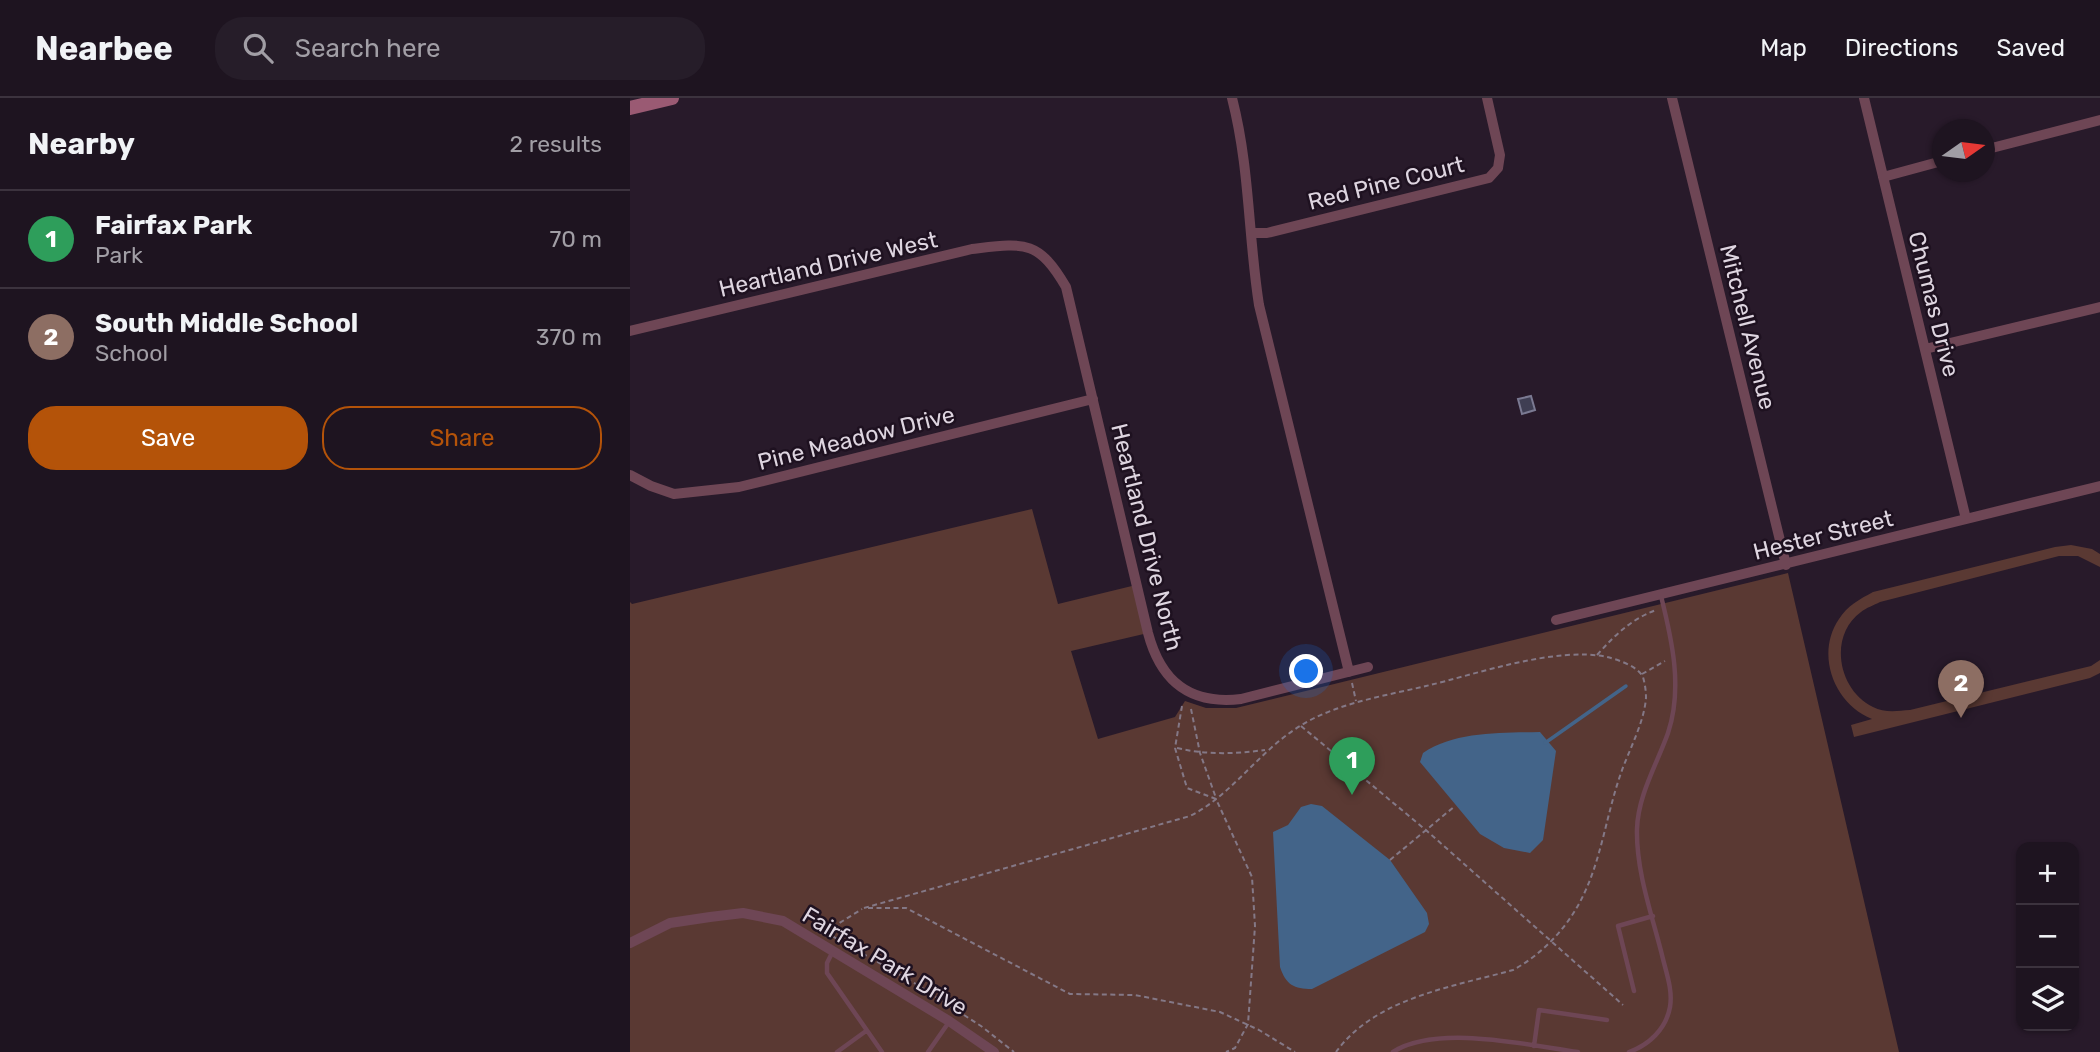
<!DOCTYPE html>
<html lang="en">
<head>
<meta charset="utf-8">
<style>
	:root { --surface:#1e1420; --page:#261d29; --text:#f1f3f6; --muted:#a19ea5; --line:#3c333e; --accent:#b45309 }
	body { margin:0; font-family:Rubik,sans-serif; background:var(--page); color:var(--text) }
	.controls { position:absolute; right:21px; bottom:21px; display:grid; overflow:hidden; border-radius:14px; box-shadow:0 2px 5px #0004 }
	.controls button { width:63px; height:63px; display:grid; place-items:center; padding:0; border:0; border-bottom:2px solid var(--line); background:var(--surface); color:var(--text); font:35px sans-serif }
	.compass { position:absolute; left:1302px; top:21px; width:63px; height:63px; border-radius:50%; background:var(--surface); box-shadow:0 2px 5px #0004; rotate:76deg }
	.you { position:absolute; left:677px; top:574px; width:24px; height:24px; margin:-18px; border:5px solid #fff; border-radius:50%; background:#1a73e8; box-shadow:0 0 0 10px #1a73e833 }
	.badge { display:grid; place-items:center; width:46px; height:46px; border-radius:50%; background:var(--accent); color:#fff; font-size:23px; font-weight:700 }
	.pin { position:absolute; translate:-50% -58px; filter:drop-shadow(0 2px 4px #0008) }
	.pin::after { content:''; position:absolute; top:37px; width:24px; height:21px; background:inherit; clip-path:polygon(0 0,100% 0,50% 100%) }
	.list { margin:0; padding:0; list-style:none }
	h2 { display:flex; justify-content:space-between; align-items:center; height:91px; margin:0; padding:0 28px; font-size:30px }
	h2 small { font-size:23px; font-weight:400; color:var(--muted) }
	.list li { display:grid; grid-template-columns:46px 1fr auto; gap:21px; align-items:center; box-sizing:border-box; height:98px; padding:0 28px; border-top:2px solid var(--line) }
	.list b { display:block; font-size:26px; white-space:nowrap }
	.list p { margin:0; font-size:23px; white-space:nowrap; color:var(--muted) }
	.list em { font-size:23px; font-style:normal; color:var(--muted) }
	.actions { display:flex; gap:14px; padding:21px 28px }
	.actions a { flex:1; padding:16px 0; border:2px solid var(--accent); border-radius:28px; text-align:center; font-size:24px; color:var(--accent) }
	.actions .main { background:var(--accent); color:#fff }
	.icon { flex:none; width:38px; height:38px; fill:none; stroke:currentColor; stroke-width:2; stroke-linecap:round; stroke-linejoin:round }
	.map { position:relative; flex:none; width:1470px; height:954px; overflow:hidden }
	header { display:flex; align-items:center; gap:42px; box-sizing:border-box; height:98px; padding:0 35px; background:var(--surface); border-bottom:2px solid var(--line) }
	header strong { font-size:33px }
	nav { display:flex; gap:38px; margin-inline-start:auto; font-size:24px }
	.search { width:490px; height:63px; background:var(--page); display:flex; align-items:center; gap:18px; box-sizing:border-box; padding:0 24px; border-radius:28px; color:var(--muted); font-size:26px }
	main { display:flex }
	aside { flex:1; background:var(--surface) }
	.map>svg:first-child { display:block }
</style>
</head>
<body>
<header>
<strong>Nearbee</strong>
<div class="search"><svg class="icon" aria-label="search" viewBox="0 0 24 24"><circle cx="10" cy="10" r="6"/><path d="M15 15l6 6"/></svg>Search here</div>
<nav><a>Map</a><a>Directions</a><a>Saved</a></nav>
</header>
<main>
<aside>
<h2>Nearby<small>2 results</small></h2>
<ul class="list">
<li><span class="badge" style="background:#2e9e5b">1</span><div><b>Fairfax Park</b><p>Park</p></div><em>70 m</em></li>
<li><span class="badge" style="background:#8d6e63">2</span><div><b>South Middle School</b><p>School</p></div><em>370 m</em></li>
</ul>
<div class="actions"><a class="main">Save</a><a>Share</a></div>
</aside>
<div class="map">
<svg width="1470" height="954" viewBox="0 0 1470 954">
	<rect width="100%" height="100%" fill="#281a2a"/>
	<path fill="#5a3933" d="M402,411L428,506L506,487L518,535L441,553L468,641L545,619L555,603L576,610H606L1158,475L1269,954H0V504L2,506Z
		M1441,447L1462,451L1470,456V469L1448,458H1429L1250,504C1244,507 1236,510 1231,514C1198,538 1208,592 1243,609C1254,615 1267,613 1280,612L1461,568L1470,562V575L1460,580L1224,639L1221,627L1242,621C1204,606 1185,556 1209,521C1217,508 1230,501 1243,494L1425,449Z"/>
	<path fill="#436489" d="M910,634L926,653L913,742L900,755L874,750L850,736L790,664L793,655C825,633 872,635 910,634Z
		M681,706L692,708L760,762L797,815L799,826L795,834L682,891C664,891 656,887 650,869L643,734L658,727L671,709Z"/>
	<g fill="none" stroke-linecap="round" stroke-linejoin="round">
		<path stroke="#436489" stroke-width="3.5" d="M915,645L996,588"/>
	</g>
	<path fill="#3f3e53" stroke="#7b7a92" stroke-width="2" d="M901,298L905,312L892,316L888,301Z"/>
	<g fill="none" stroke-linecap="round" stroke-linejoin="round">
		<path stroke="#847886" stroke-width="2" stroke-dasharray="5 3.5" stroke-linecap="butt" d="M967,557C985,537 1000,522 1026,512
			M1012,576L1035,563
			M722,585L726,603
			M552,608L545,650L557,690L586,701L622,779L625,828L618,926L605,950L596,954
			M561,611L570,655L586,700
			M671,628L797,733L993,907
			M547,650C577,657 604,656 635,652
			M760,762L825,708
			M234,810L560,718C602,697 629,653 670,628C707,605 754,598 796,588C847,576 926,548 977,559C989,562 1007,568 1013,579C1015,586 1016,593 1016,600C1014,625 999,652 991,675C975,720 971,769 946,811C931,836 909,858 883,872C822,889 745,900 706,954
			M238,810H276L440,896L505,897L590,914L629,932L665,954
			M188,830L286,886L351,928L384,954
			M197,836L203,829L232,811"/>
		<path stroke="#6e4655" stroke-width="4.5" d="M202,855L197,865V875L252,954
			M1004,893L988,828L1023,818
			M904,948L909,912L977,922
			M207,954L236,933
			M298,954L319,924
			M763,954C807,926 897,947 948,954
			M999,954C1019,947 1036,931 1040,909C1043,892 1036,874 1032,857C1022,817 1006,773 1007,731C1008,697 1027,666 1038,635C1053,590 1042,542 1031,498"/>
		<path stroke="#6e4655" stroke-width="10" d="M602,0C620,70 618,137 629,207L719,574
			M1042,0L1156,467
			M1234,0L1336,421
			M1354,52L1470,22
			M1253,79L1312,63
			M621,135H637L859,80L868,70L870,57L857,0
			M0,233L342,151C394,145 408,141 436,189L518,535C531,584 560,607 611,601L738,569
			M1295,251L1470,209
			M0,377L21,388L44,396L109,389L463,301
			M926,522L1470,388
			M0,845L40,825L80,819L113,815L153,823L319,923L364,954"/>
		<path stroke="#9a5a73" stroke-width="14" d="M0,10L42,0"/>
	</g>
	<g text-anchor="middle" stroke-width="5" stroke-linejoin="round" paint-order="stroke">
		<g font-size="23" fill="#ded5e0" stroke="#1e1120">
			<text transform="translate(756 85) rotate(-14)" y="8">Red Pine Court</text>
			<text transform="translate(198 166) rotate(-13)" y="8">Heartland Drive West</text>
			<text transform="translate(1304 206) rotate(76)" y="8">Chumas Drive</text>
			<text transform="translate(1118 229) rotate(76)" y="8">Mitchell Avenue</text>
			<text transform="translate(226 340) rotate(-14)" y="8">Pine Meadow Drive</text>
			<text transform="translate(1193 437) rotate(-14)" y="8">Hester Street</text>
			<text transform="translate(517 439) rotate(76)" y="8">Heartland Drive North</text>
			<text transform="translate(255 863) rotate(31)" y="8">Fairfax Park Drive</text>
		</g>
	</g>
</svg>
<div class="controls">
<button>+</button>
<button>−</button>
<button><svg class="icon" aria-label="layers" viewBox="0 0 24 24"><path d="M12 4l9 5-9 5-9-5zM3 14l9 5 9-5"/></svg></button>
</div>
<svg class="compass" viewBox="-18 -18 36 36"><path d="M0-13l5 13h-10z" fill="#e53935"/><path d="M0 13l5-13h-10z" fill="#a19ea5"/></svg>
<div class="you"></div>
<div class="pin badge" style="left:722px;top:697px;background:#2e9e5b">1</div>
<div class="pin badge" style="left:1331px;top:620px;background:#8d6e63">2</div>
</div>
</main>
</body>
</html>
